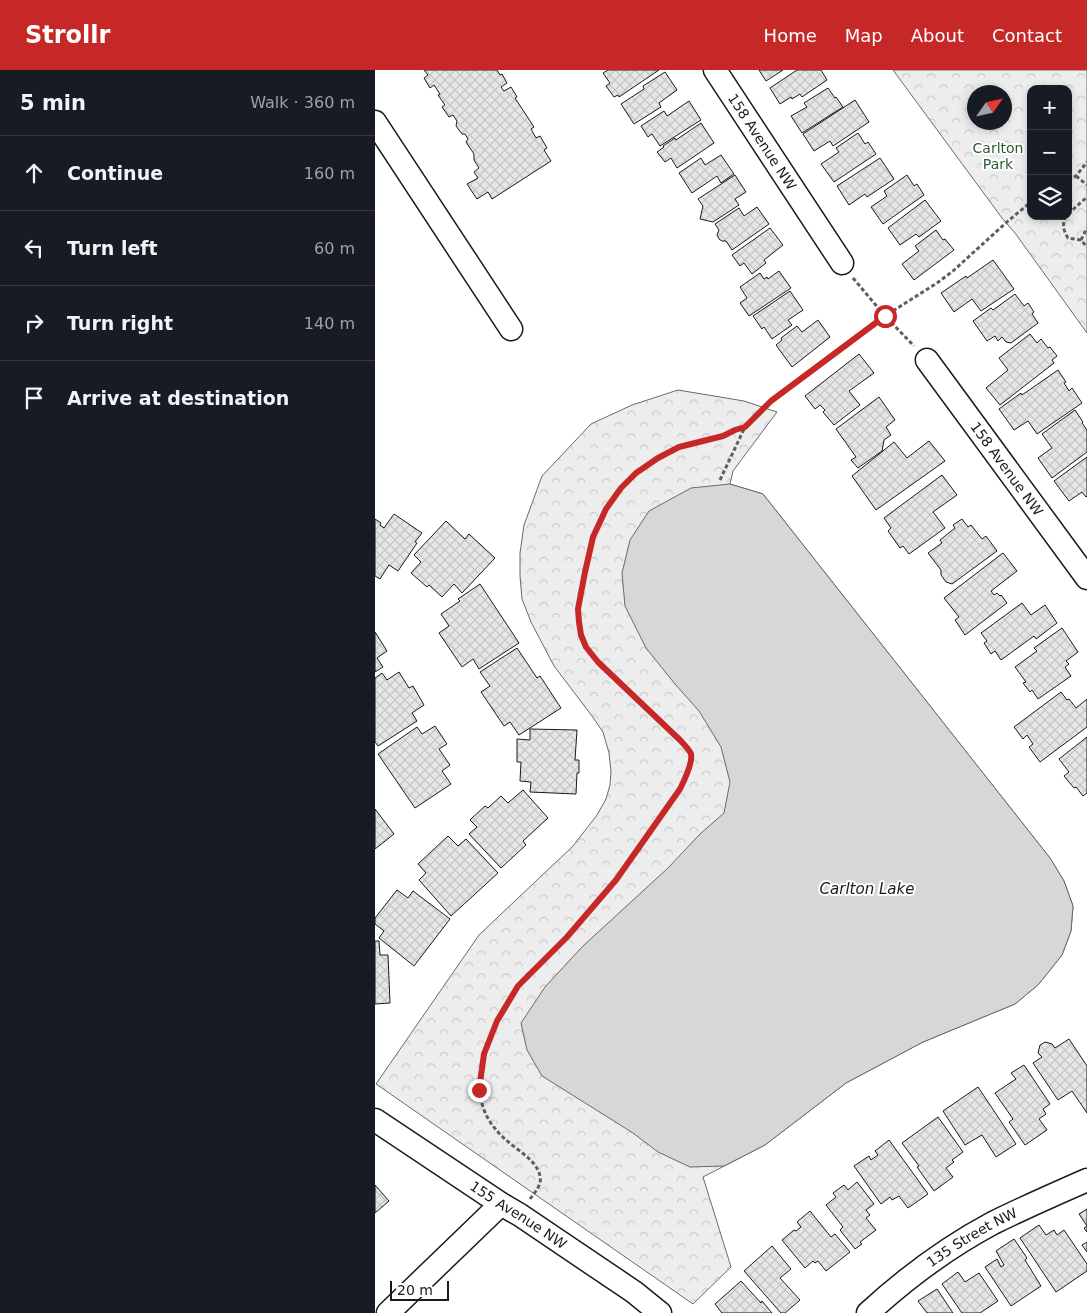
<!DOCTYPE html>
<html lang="en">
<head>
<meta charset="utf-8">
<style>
	:root { --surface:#171b24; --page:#242831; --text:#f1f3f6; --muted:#9ea1a6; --line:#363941; --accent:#c62828 }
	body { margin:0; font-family:"DejaVu Sans",sans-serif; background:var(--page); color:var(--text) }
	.controls { position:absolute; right:15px; top:15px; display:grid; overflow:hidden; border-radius:10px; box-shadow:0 2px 8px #0003 }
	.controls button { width:45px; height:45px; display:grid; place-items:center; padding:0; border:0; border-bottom:1px solid var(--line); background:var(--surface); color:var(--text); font:25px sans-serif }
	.compass { position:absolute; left:592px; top:15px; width:45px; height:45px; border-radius:50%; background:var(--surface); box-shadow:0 2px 8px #0003; rotate:56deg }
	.scale { position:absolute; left:15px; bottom:12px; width:59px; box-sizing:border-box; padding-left:5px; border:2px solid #1a1a1a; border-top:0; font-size:14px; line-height:18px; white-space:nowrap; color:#1a1a1a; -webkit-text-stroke:4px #fff; paint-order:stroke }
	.stop { position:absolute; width:15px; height:15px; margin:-11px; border:4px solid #c62828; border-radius:50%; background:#fff }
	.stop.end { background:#c62828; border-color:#fff; box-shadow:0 1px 5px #0008 }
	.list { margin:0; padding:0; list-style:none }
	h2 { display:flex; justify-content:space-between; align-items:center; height:65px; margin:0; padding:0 20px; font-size:21px }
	h2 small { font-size:16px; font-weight:400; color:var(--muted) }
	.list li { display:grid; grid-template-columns:32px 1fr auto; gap:15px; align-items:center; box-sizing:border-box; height:75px; padding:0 20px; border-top:1px solid var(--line) }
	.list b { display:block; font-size:19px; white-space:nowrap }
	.list em { font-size:16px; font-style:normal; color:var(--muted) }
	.icon { flex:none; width:28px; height:28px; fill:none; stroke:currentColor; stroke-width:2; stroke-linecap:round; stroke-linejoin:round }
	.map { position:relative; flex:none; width:712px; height:1243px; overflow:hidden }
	header { display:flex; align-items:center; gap:30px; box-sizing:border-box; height:70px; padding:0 25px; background:var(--accent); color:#fff }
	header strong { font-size:24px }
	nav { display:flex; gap:28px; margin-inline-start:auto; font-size:18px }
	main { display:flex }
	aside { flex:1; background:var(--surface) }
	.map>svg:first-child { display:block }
</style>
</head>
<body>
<header>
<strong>Strollr</strong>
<nav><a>Home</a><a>Map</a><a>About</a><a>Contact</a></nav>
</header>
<main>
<aside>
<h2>5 min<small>Walk · 360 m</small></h2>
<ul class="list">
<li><svg class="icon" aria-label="ahead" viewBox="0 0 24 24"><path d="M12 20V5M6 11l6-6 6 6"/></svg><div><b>Continue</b></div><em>160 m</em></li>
<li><svg class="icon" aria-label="left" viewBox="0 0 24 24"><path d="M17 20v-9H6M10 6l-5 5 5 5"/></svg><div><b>Turn left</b></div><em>60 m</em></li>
<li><svg class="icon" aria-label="right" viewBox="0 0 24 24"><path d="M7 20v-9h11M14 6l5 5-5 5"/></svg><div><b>Turn right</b></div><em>140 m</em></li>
<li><svg class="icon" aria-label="arrive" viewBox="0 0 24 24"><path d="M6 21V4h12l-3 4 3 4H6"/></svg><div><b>Arrive at destination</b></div></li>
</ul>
</aside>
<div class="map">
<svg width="712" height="1243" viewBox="0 0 712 1243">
	<defs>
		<pattern id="forest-crowns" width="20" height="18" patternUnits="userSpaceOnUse" patternTransform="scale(1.25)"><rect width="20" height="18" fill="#ededed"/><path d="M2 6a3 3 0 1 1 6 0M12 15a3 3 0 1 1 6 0" fill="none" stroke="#cbcbcb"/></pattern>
		<pattern id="building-cross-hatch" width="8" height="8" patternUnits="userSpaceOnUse" patternTransform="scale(1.25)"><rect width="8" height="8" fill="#e6e6e6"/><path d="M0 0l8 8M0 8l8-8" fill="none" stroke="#c5c5c5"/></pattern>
	</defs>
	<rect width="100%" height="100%" fill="#fff"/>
	<path fill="url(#forest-crowns)" stroke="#6a6a6a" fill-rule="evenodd" d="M518,0H712V263L640,163L627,148ZM656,19H693V146H656ZM600,22H630V52H600Z
		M303,320L369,331L402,342L358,401L355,414L388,424L675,788L689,811L698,836L696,861L687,885L663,915L640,934L548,972L471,1013L390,1075L328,1107L356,1197L318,1234L1,1014L104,865L198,776L222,745L231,729L235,715L236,701L234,683L228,662L217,646L179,596L156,552L147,529L145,506V483L149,455L167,406L216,354L257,335Z"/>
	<path fill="#d7d7d7" stroke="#6a6a6a" d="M355,414L388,424L675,788L689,811L698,836L696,861L687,885L663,915L640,934L548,972L471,1013L390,1075L349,1096L315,1097L283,1082L258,1063L167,1006L152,980L146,953L170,917L208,876L293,798L325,764L349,743L355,712L346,677L324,641L300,614L271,578L250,536L247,503L255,470L274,441L316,418Z"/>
	<path fill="url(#building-cross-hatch)" stroke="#1a1a1a" d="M49,0H122L125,5L127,4L132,13L126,17L129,21L136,17L142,27L140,28L159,57L156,59L161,68L165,66L172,78L169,80L176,91L117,129L113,122L102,129L92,114L103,108L99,102L104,98L99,90V84L91,72L93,69L90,64H87L81,56L82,51L78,45L74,47L67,37L70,35L63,25L65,24L59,15L55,18L49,8L53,5Z
		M233,0H284L244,27L243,25L239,27L231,16L235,13L228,3Z
		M384,0H408L391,11Z
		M422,0H446L452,10L427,27L425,24L417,29L416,27L405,34L395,18Z
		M290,2L302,20L284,33L286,37L259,54L246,34L269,19L268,16Z
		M453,18L460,28L461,27L468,37L427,63L416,46L432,37L429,33Z
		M480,30L494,52L458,76L455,71L439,81L428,64Z
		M314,31L326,50L285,76L277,64L273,67L266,56L289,41L292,46Z
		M326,53L339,73L302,98L296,88L290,92L282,82L289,77L288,76L300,68L301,70Z
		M483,63L490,74L493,72L501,84L459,112L446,94L464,82L461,78Z
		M346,85L359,104L346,113L342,106L317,123L304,103L326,88L330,95Z
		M505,88L519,109L492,127L490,124L474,135L462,116Z
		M360,105L371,122L360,129L364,135L338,152L325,149L328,136L323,129Z
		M532,105L539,116L542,114L549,125L508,154L496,137L512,126L509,121Z
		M550,130L566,151L544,167L541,164L525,175L513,158Z
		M382,137L394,154L357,180L351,171H347L344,169L342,165L344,160L340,154L364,138L369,146Z
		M395,158L408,175L389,190L391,193L377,204L369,193L365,196L357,185Z
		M561,160L568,170L570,169L579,180L539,210L527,194L544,181L540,176Z
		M618,190L639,219L606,241L597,229L579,242L566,223L591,206L592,208Z
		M404,201L416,218L374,246L365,233L372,228L365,217L385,203L389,209L392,207L393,209Z
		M415,221L428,240L413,250L417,255L397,269L389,257L387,259L378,246Z
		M640,224L649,236L653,233L659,242L657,244L663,253L636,273L631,272L627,267L623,271L620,266L612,271L598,251L616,238L618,240Z
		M443,250L455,267L417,297L401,275L407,270L406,268L422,256L427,262Z
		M655,264L662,273L666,269L673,278L675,277L682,286L677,290L679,293L625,335L611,318L633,300L624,288Z
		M484,284L499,303L474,321L485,335L459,355L448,342L450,340L445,335L440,339L430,326Z
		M683,300L691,312L689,313L694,321L697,318L707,333L662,364L653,351L639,360L624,339L646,323L647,325Z
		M504,327L520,350L511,357L516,365L509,370L507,381L483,398L476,390L481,387L461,359Z
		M700,340L708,352L707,353L712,360V382L677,408L663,388L677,378L667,364Z
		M554,371L570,391L501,440L477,406L519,372L532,388Z
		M712,387V426L711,427L707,422L694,431L679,411Z
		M567,405L582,425L558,442L570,458L534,484L528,476L525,478L513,461L516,458L509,448Z
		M19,444L47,463L40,472L42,473L23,501L14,495L5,509L0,506V449L6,453L5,455L9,458Z
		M587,449L593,457L596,455L607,469L611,466L622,481L577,514L571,512L566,505V500L553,483L567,473L565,470L580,458L578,455Z
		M71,451L90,469L94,464L120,488L87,523L79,514L67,527L54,515L52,517L36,503L46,492L39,485Z
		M628,483L642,501L616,521L619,525L622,523L625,526L626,525L632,533L590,565L580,550L584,547L569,528Z
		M105,514L144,573L104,599L98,589L87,597L64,563L74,556L66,544L85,531L83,529Z
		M647,533L656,545L670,535L682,553L661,569L659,566L626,590L620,581L616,584L609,573L612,571L606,563Z
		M687,558L703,582L691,591L694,594L690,597L696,606L663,629L657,620L655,622L648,613L651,612L640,597L662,581L659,578Z
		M0,562L12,581L2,588L8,597L0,602Z
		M142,578L162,608L165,606L186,638L144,665L135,652L129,656L106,622L115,616L105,602Z
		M24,602L34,618L38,616L49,635L37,643L42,651L3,676L0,672V608L7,603L12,610Z
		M686,622L692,630L694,629L701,638L712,629V657L665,692L654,677L658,674L652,665L648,669L639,657Z
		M60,656L72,674L64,679L75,695L67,701L76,714L40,738L3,684L42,657L47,664Z
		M155,659L202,660L200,690H204V703H202L201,724L155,722L156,712L145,711L146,692H142V669L155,670Z
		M712,667V723L708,726L701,717L699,718L689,706L694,702L684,689Z
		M148,720L173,748L148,771L151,775L126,798L94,764L102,757L95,750L110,736L113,738L126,726L133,733Z
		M0,739L19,764L0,779Z
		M73,766L83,776L91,769L123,803L76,846L44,810L51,803L43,794Z
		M22,820L33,828L38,821L75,849L39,896L4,868L9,861L0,854V848Z
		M0,871H4L5,885H13L15,933L0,934Z
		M694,969L712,996V1043L697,1021L683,1030L658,993L667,987L663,983L665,975L670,972L677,974L680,978Z
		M649,995L675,1034L668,1039L671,1044L664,1049L672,1060L650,1075L634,1052L638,1049L620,1023L641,1009L636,1003Z
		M603,1017L641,1074L621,1087L607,1065L590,1075L568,1041Z
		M563,1047L588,1082L577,1090L579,1092L571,1098L578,1107L559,1121L542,1097L544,1096L527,1073Z
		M514,1070L553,1124L533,1138L524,1126L517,1130L515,1127L506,1134L479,1096L494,1086L496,1090L503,1085L500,1081Z
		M482,1112L499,1134L491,1140L495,1145L491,1148L501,1160L485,1172L487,1174L480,1179L465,1160L468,1157L451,1135L461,1127L458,1123L469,1115L473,1120Z
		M0,1115L14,1131L0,1143Z
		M712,1139V1162L709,1158L712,1156L704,1144Z
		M435,1141L456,1167L460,1164L475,1182L451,1201L443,1191L440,1193L438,1191L430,1198L407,1170L419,1160L421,1161L426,1157L422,1152Z
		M664,1155L671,1165L679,1160L682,1165L689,1160L712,1194V1201L681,1222L645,1168Z
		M639,1169L652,1188L650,1190L666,1216L636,1236L610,1197L622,1189L626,1197L629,1195L621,1181Z
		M712,1172V1182L707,1175Z
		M397,1176L416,1199L405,1208L425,1230L410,1243H406L369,1201Z
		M583,1202L590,1212L604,1203L623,1231L605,1243H587L567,1214Z
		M366,1211L386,1233L387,1231L397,1243H347L340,1234Z
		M562,1219L578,1243H552L543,1231Z"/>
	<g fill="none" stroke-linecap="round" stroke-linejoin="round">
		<g stroke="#1a1a1a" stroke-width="25">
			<g id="minor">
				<path id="s1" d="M340,0L467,193"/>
				<path d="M0,52L136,259"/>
				<path id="s2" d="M552,290L712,508"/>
				<path id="s3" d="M0,1050L126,1134L145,1145L259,1222L285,1243"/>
				<path d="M13,1243L126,1134"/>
				<path id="s4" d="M493,1243C530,1209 573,1177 618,1153C648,1138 680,1124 712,1110"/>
			</g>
		</g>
		<path stroke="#5f5f5f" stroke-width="3" stroke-dasharray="4 2.5" stroke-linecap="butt" d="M701,106L712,115
			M693,110L701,106L712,92
			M693,144L712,127
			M691,146C687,154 688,160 693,168L706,170L712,177
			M706,170L712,158
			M478,208L510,246L539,276
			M345,410L370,357L396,331L510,246L562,213L578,201L633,151L656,132
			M155,1129C160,1122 167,1115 165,1106C162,1093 151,1086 141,1078C107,1053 98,1026 109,985C115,963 128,936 142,917C150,905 163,895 174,885C191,868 207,851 223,832C253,797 280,758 305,719C309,711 318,693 316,684C314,679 309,675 306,671C287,654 269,636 250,619C237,607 221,594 211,578C199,557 204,533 208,511C216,462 233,421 275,393C284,387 295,380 305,377C318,373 332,371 346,367C354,364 361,359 370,357"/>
		<use href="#minor" stroke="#fff" stroke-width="22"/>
	</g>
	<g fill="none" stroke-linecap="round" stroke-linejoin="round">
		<path stroke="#c62828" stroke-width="6" d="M104,1020L109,984L122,951L143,916L192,867L241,810L305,719C309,711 318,693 316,684C314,679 309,675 306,671L223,592L211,577L206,565L204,552L203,539L210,502L218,467L231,439L246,418L261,403L283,388L304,377L348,366L360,360L370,357L396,331L510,246"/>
	</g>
	<g text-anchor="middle" stroke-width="4" stroke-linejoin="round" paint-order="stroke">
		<g font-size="14" fill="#1a1a1a" stroke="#fff">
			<text dy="5" stroke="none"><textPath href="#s1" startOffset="86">158 Avenue NW</textPath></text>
			<text dy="5" stroke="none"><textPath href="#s2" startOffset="135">158 Avenue NW</textPath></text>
			<text dy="5" stroke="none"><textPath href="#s3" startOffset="172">155 Avenue NW</textPath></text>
			<text dy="5" stroke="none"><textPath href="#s4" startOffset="129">135 Street NW</textPath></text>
		</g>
		<g font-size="14" fill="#2b5a34" stroke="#fff">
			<text x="623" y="83">Carlton<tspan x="623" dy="16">Park</tspan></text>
		</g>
		<g font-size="15" font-style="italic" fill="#1a1a1a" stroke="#fff">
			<text x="492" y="824">Carlton Lake</text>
		</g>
	</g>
</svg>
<div class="controls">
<button>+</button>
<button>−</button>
<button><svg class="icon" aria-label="layers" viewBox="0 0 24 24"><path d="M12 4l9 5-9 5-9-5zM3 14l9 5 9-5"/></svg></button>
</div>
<svg class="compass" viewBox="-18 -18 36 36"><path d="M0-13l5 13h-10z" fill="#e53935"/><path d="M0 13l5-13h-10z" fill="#9ea1a6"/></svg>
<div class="scale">20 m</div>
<div class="stop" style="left:510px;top:246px"></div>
<div class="stop end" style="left:104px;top:1020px"></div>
</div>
</main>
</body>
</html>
